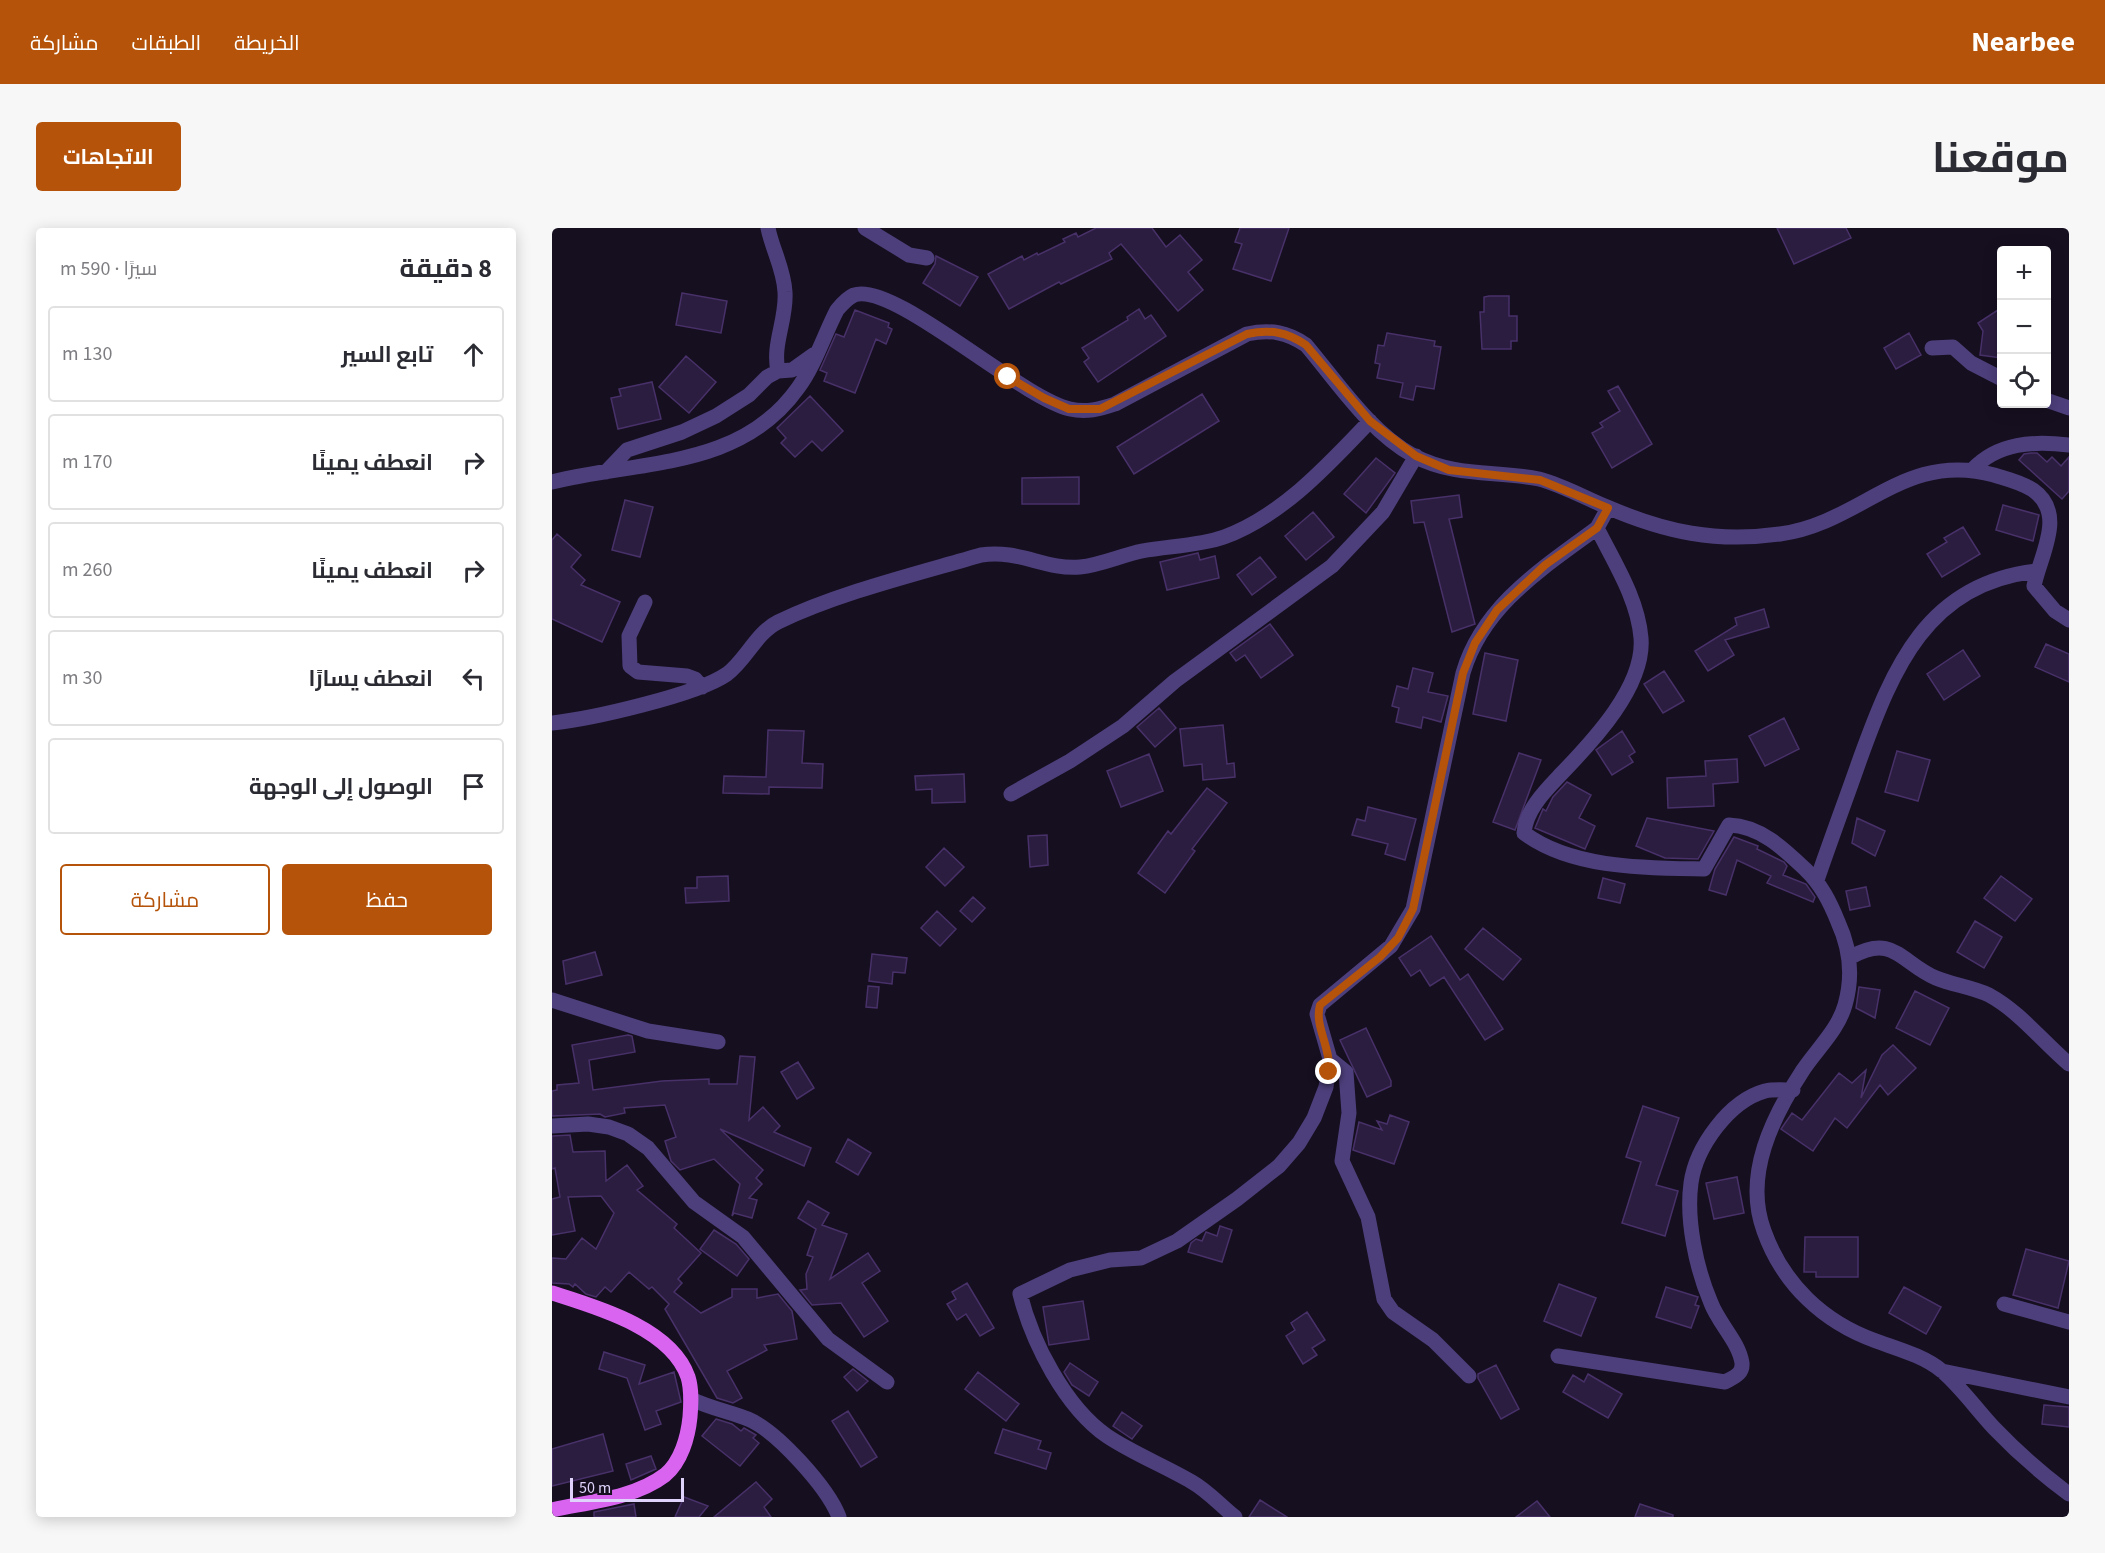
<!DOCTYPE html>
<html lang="ar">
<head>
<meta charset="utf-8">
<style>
	:root { --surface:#fff; --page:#f7f7f7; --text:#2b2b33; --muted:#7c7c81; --line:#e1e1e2; --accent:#b45309 }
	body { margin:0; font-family:"Source Sans 3",Cairo,sans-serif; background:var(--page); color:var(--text); direction:rtl }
	.controls { position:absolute; right:18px; top:18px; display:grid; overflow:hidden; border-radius:6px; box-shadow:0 3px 15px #0003 }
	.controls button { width:54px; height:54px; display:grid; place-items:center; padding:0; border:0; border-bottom:2px solid var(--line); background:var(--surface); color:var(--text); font:30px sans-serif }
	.scale { position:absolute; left:18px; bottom:15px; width:114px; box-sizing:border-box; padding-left:6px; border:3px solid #dfd3fb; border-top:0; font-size:16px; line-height:21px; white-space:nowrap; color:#dfd3fb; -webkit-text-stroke:4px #160f20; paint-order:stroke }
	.stop { position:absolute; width:18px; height:18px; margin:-14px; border:4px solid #b45309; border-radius:50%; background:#fff }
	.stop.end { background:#b45309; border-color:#fff; box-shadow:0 2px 6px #0008 }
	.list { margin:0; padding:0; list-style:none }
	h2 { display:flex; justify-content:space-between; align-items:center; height:78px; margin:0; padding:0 24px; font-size:26px }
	h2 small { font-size:20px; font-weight:400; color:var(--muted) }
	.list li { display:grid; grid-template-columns:39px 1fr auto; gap:18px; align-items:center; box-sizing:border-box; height:96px; margin:0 12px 12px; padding:0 12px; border:2px solid var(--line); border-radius:6px }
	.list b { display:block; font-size:22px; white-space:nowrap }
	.list em { font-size:20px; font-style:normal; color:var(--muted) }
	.actions { display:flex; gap:12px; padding:18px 24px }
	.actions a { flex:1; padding:14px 0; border:2px solid var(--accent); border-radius:6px; text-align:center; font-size:21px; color:var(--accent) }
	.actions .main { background:var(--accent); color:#fff }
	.icon { flex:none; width:33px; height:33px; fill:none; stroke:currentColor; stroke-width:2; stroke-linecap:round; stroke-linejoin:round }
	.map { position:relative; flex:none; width:1517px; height:1289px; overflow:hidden; direction:ltr; border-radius:6px }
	header { display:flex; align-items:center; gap:36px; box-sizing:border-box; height:84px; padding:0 30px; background:var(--accent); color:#fff }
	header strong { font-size:28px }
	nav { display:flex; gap:33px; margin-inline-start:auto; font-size:21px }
	.intro { display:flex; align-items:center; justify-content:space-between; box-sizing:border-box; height:144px; padding:0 36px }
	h1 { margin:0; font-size:42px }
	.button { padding:15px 27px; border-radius:6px; background:var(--accent); color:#fff; font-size:21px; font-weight:700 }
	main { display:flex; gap:36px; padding:0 36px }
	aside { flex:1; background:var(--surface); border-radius:6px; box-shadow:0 3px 15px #0003 }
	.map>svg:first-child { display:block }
</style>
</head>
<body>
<header>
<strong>Nearbee</strong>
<nav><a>الخريطة</a><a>الطبقات</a><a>مشاركة</a></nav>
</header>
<div class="intro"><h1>موقعنا</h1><a class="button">الاتجاهات</a></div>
<main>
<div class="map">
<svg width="1517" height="1289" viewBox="0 0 1517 1289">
	<rect width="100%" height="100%" fill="#160f20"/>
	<path fill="#2b1d3f" stroke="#483169" stroke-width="1.5" d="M544,0H600L614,19L628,7L650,32L636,44L651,62L626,83L569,16L557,25L560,31L509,56L507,54L457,81L436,46L470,28L472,32L485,25L486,27L513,14L511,11L524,5L526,9Z
		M688,0H737L719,53L681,41L690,16L683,14Z
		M1225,0H1294L1299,10L1242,36Z
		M384,28L426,49L408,78L371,55L383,36Z
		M130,65L175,73L169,105L124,97Z
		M937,68H957V88H965V113H959V121H930L928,84H932V69Z
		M1449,80V130L1428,127L1431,103L1426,95Z
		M587,81L593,91L599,87L614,108L546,154L532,134L537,130L530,120L576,92L575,89Z
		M303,82L337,95L336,99L340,101L334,116L324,111L303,165L272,153L275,145L268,142L284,106L292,109Z
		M835,105L883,113L882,118L889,119L882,161L864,158L861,172L848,169L851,155L825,150L828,136L823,135L826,117L832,118Z
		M1357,105L1369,127L1344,141L1332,120Z
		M134,128L164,154L137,185L107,159Z
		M100,154L109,191L66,201L59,170L69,168L67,161Z
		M1066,158L1100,216L1060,240L1040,205L1051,199L1048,195L1068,183L1056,163Z
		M650,166L667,193L582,246L565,219Z
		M258,168L291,203L270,223L260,213L243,229L229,215L234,210L225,200Z
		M1479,225H1485L1495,234L1500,229L1509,238L1517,229V263L1510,271L1467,232L1472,226Z
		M824,230L843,245L814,285L792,266Z
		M527,249V276H470V250Z
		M907,267L910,289L897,291L923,396L900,404L872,294L862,295L859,273Z
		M73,272L101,279L88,329L60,322Z
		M1451,277L1487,287L1481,313L1444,302Z
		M761,284L782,309L754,332L733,308Z
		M1411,299L1428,326L1390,349L1375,326L1395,314L1392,310Z
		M5,306L29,327L19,339L33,352L29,357L68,374L50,414L0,391V312Z
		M646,325L648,332L663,328L667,350L615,362L608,334Z
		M708,329L724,349L700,367L685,347Z
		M1212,381L1217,399L1173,412L1182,427L1156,443L1143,423L1185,397L1183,390Z
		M718,396L741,427L709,450L693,427L684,433L678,425Z
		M1494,416L1517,426V454L1483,439Z
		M1411,422L1428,448L1392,472L1375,446Z
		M933,425L966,432L954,493L921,486Z
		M861,440L881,445L876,464L896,468L889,494L871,489L869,500L844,494L847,480L840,478L845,458L856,461Z
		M1112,443L1132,473L1111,485L1092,456Z
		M607,480L624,500L603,519L585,499Z
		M1232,490L1247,521L1213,538L1197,508Z
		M671,497L675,536L682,535L683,549L651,552L650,536L632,538L628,501Z
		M216,502L252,503L250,535L271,536L270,560L217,559V566L171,565L172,548L214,549Z
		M1070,503L1083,524L1077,528L1081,534L1060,547L1044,522Z
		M1345,523L1378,532L1366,573L1333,564Z
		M967,525L989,532L963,602L941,594Z
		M597,526L611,563L569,579L555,543Z
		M1185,531L1186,554L1161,556L1162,578L1116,580L1115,550L1154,548L1153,533Z
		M412,546L413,574L380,575V561L364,562L363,548Z
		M1015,554L1039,567L1027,590L1043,598L1033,621L983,600L991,581L994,583L1001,569Z
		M655,560L675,575L640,621L643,623L613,665L586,645L616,603L619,606Z
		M816,579L864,591L853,632L833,626L836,616L800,607L805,591L813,593Z
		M1095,590L1162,603L1146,631L1113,630L1084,618Z
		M1305,590L1333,603L1323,628L1300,615Z
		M495,607L496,637L478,639L476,608Z
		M1182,609L1206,618L1205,621L1232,634L1235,638L1231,647L1254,656L1263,669L1261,674L1215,655L1219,648L1185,632L1174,667L1157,662L1163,641Z
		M392,620L412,639L393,658L374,639Z
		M176,648L177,673L134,675L133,660H145V649Z
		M1449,648L1480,671L1463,693L1432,670Z
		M1051,650L1073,656L1068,675L1046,670Z
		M1314,659L1318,678L1298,682L1294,663Z
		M421,669L433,680L420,694L408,683Z
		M385,683L404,701L388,718L369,700Z
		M1423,693L1450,709L1432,740L1405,724Z
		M931,700L969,731L951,752L913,721Z
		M879,708L908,752L916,746L951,801L933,812L892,749L878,758L868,742L859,748L847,730Z
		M43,724L50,747L14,756L11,733Z
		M320,726L355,730L353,745L341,744L340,756L317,753Z
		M316,758L327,759L325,780L314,779Z
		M1307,759L1328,762L1323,790L1304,780Z
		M1363,763L1397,780L1378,817L1344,800Z
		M814,800L839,853V858L815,869L788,812Z
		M76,807L80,808L83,824L37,832L41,862L110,853L157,851V856H185L188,828L203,829L197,892L211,879L228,898L222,904L259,920L252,938L168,901L211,942L204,950L210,956L197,970L205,972L200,990L182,985L180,988L188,956L162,931L128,942L119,933L113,913L124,909L113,877L72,880L73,885L53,889L48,886L0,888V863L5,862V857L27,855L20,817Z
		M1341,817L1364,840L1336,867L1328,857L1295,900L1283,890L1261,923L1229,901L1240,885L1250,892L1287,845L1300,855L1314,842L1309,870L1330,827Z
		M246,834L262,860L245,871L229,844Z
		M1091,878L1127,890L1104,957L1126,963L1113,1008L1070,995L1089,934L1074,929Z
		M838,887L857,894L842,936L801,922L807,894L830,902L825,893L835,896Z
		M18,907L21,924L53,923L54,953L75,937L91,958L85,962L125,996L122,1000L149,1025L126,1051L130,1055L122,1064L149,1085L180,1069V1061H205V1070L226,1066L240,1083L245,1111L212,1117L215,1122L175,1143L190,1170L181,1175L165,1170L113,1081L117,1076L100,1059L97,1061L77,1044L59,1064L53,1059L44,1069L34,1066L23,1056L21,1059L17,1056L0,1055V1030L14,1031L30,1010L44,1021L62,985L49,968L16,969L23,1003L0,1007V971L8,969L3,940L0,941V908Z
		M296,911L319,925L306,947L284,934Z
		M1185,949L1192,985L1162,991L1154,955Z
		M256,973L277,985L270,997L295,1006L278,1051L316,1025L328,1043L310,1055L336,1093L312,1109L289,1075L260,1077L248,1062L255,1061L254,1046L261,1029L255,1027L264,1001L246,990Z
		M668,998L680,1002L670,1034L636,1024L639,1015L644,1011L650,1013L654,1004L665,1008Z
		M162,1002L184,1016L197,1031L185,1048L148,1021Z
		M1253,1009H1306V1049H1264V1044H1252Z
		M1474,1021L1517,1033L1506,1080L1461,1067Z
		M415,1055L442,1100L428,1108L414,1086L405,1092L395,1076L404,1071L400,1064Z
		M1007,1056L1044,1070L1029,1108L992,1093Z
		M1114,1059L1146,1069L1143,1077L1147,1078L1139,1100L1104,1089Z
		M1352,1059L1389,1079L1374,1106L1337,1085Z
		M531,1073L537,1111L497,1117L491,1079Z
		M755,1084L773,1112L760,1120L765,1127L751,1136L734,1108L743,1102L739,1095Z
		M52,1124L93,1137L87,1156L122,1144L129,1174L104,1183L109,1196L93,1202L75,1150L47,1141Z
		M518,1135L546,1154L537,1168L520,1157L512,1144Z
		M944,1137L967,1181L949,1191L926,1150V1146Z
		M301,1141L316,1153L305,1163L292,1149Z
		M426,1144L467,1176L454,1193L413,1161Z
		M1036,1146L1070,1166L1056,1190L1011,1164L1021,1147L1032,1154Z
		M1492,1177L1517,1179V1199L1490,1196Z
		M296,1183L325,1229L309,1239L280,1193Z
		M570,1184L590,1198L580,1211L561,1198Z
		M164,1191L180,1196L189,1203L192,1200L204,1207L201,1210L207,1215L188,1238L150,1208Z
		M451,1201L489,1213L486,1221L499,1225L494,1241L443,1225Z
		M51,1206L61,1243L0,1258V1221Z
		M99,1228L104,1241L79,1252L74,1236Z
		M204,1254L220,1271L212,1279L219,1289H162Z
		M132,1269L156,1278L147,1289H123Z
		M708,1272L735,1289H697Z
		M985,1273L998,1289H964Z
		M82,1276L84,1289H42V1284Z
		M1088,1276L1121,1287V1289H1083Z"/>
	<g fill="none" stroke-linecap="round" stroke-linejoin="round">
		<path stroke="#4d3f7b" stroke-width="15" d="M216,0C220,21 232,41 233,64C235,91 220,116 226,143
			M313,0L357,27L375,30
			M1380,120L1401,119L1419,135L1450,151
			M1494,172L1517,180
			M1420,242C1446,214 1482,213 1517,217
			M54,244L75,222L130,204L164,188L197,167L215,149L226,143L240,142L261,127
			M0,254C87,232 188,242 246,160C263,137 272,107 285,82C290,76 295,70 302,67C341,53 467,169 518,181C534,185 548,181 563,176L695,106C718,101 735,104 754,117C786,155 818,204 862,228C905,250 943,242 987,251C1010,257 1033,270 1055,279C1113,304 1164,315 1228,306C1310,295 1352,222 1442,247C1455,251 1469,254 1481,262C1515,286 1488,327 1482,358L1503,383L1517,392
			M1056,280L1045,300C1062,334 1086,371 1089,410C1093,458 1041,513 1010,545C994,562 974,581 972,605C1020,641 1095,640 1152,641L1177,597C1208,598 1231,620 1253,641C1269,656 1278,674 1286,694C1298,720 1301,749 1293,777C1286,802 1265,821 1251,842C1221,888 1191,947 1212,1003C1231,1056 1271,1094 1324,1113C1346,1121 1372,1128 1390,1143C1409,1159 1425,1182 1442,1200C1465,1224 1490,1246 1517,1266
			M93,374L77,408L78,438L86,444L135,448L143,451L150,459
			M0,495C38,491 145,467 175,446C194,432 204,405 226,394C286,365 364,346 429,327C467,321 493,342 528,339C549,337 570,327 590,323C617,318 646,318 672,309C730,288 777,236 818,193
			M459,566L518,533L571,498L623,453L780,338L831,284L864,228
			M1265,652C1279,611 1294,571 1308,531C1341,440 1375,355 1485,343
			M1299,729C1342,705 1349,735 1384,750C1401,757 1420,759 1437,767C1468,784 1490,813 1517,836
			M0,772L96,803L166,814
			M778,831L794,844L797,885L790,933L816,989L832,1071L841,1084L881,1112L917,1148
			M0,898L36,896L57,899L76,906L96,920L142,974L191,1009L276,1111L335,1154
			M1452,1076L1517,1094
			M1006,1128L1173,1154C1182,1149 1191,1146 1190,1135C1187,1114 1167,1096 1159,1075C1144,1040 1134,992 1139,955C1144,919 1177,873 1213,863C1222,861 1232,862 1241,862
			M1390,1143L1517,1169
			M139,1171C158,1180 178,1184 196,1191C225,1203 276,1260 287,1289
			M683,1289C669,1278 656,1263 640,1254C613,1238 582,1226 555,1208C513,1179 480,1114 468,1066L518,1042L558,1032L589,1030L625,1013L685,971L727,938L747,915L762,890L774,859L778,831L765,786L768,777L839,718L861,681L911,445C931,377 991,340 1045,300"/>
		<path stroke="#d964f0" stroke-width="15" d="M0,1065C44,1079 119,1100 136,1149C140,1162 139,1176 138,1189C136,1209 129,1234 113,1247C83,1270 36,1274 0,1282"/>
	</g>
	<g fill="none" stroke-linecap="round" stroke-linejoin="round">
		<path stroke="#b45309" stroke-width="8" d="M456,149L492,170L517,181H548L695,106C718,101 735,104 754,117L818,193L864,228L897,242L988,252L1056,280L1045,300L993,337L945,382L923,415L911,445L861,681L846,710L828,729L768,777C762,798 779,819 777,844"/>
	</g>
</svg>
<div class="controls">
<button>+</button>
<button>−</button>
<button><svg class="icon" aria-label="locate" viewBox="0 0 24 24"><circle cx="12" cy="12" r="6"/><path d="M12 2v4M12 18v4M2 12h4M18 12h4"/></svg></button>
</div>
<div class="scale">50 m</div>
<div class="stop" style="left:456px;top:149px"></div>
<div class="stop end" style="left:777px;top:844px"></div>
</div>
<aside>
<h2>8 دقيقة<small>سيرًا · 590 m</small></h2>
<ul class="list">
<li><svg class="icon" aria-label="ahead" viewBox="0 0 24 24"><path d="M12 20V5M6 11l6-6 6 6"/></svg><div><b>تابع السير</b></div><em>130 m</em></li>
<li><svg class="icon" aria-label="right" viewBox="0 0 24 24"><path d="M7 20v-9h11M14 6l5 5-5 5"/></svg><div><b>انعطف يمينًا</b></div><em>170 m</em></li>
<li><svg class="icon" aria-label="right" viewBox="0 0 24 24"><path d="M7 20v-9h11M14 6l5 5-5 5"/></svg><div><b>انعطف يمينًا</b></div><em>260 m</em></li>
<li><svg class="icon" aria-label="left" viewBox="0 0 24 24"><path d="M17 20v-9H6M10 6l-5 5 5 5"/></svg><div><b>انعطف يسارًا</b></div><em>30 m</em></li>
<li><svg class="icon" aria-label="arrive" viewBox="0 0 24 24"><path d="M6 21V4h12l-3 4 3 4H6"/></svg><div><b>الوصول إلى الوجهة</b></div></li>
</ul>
<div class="actions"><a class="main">حفظ</a><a>مشاركة</a></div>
</aside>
</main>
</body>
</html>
